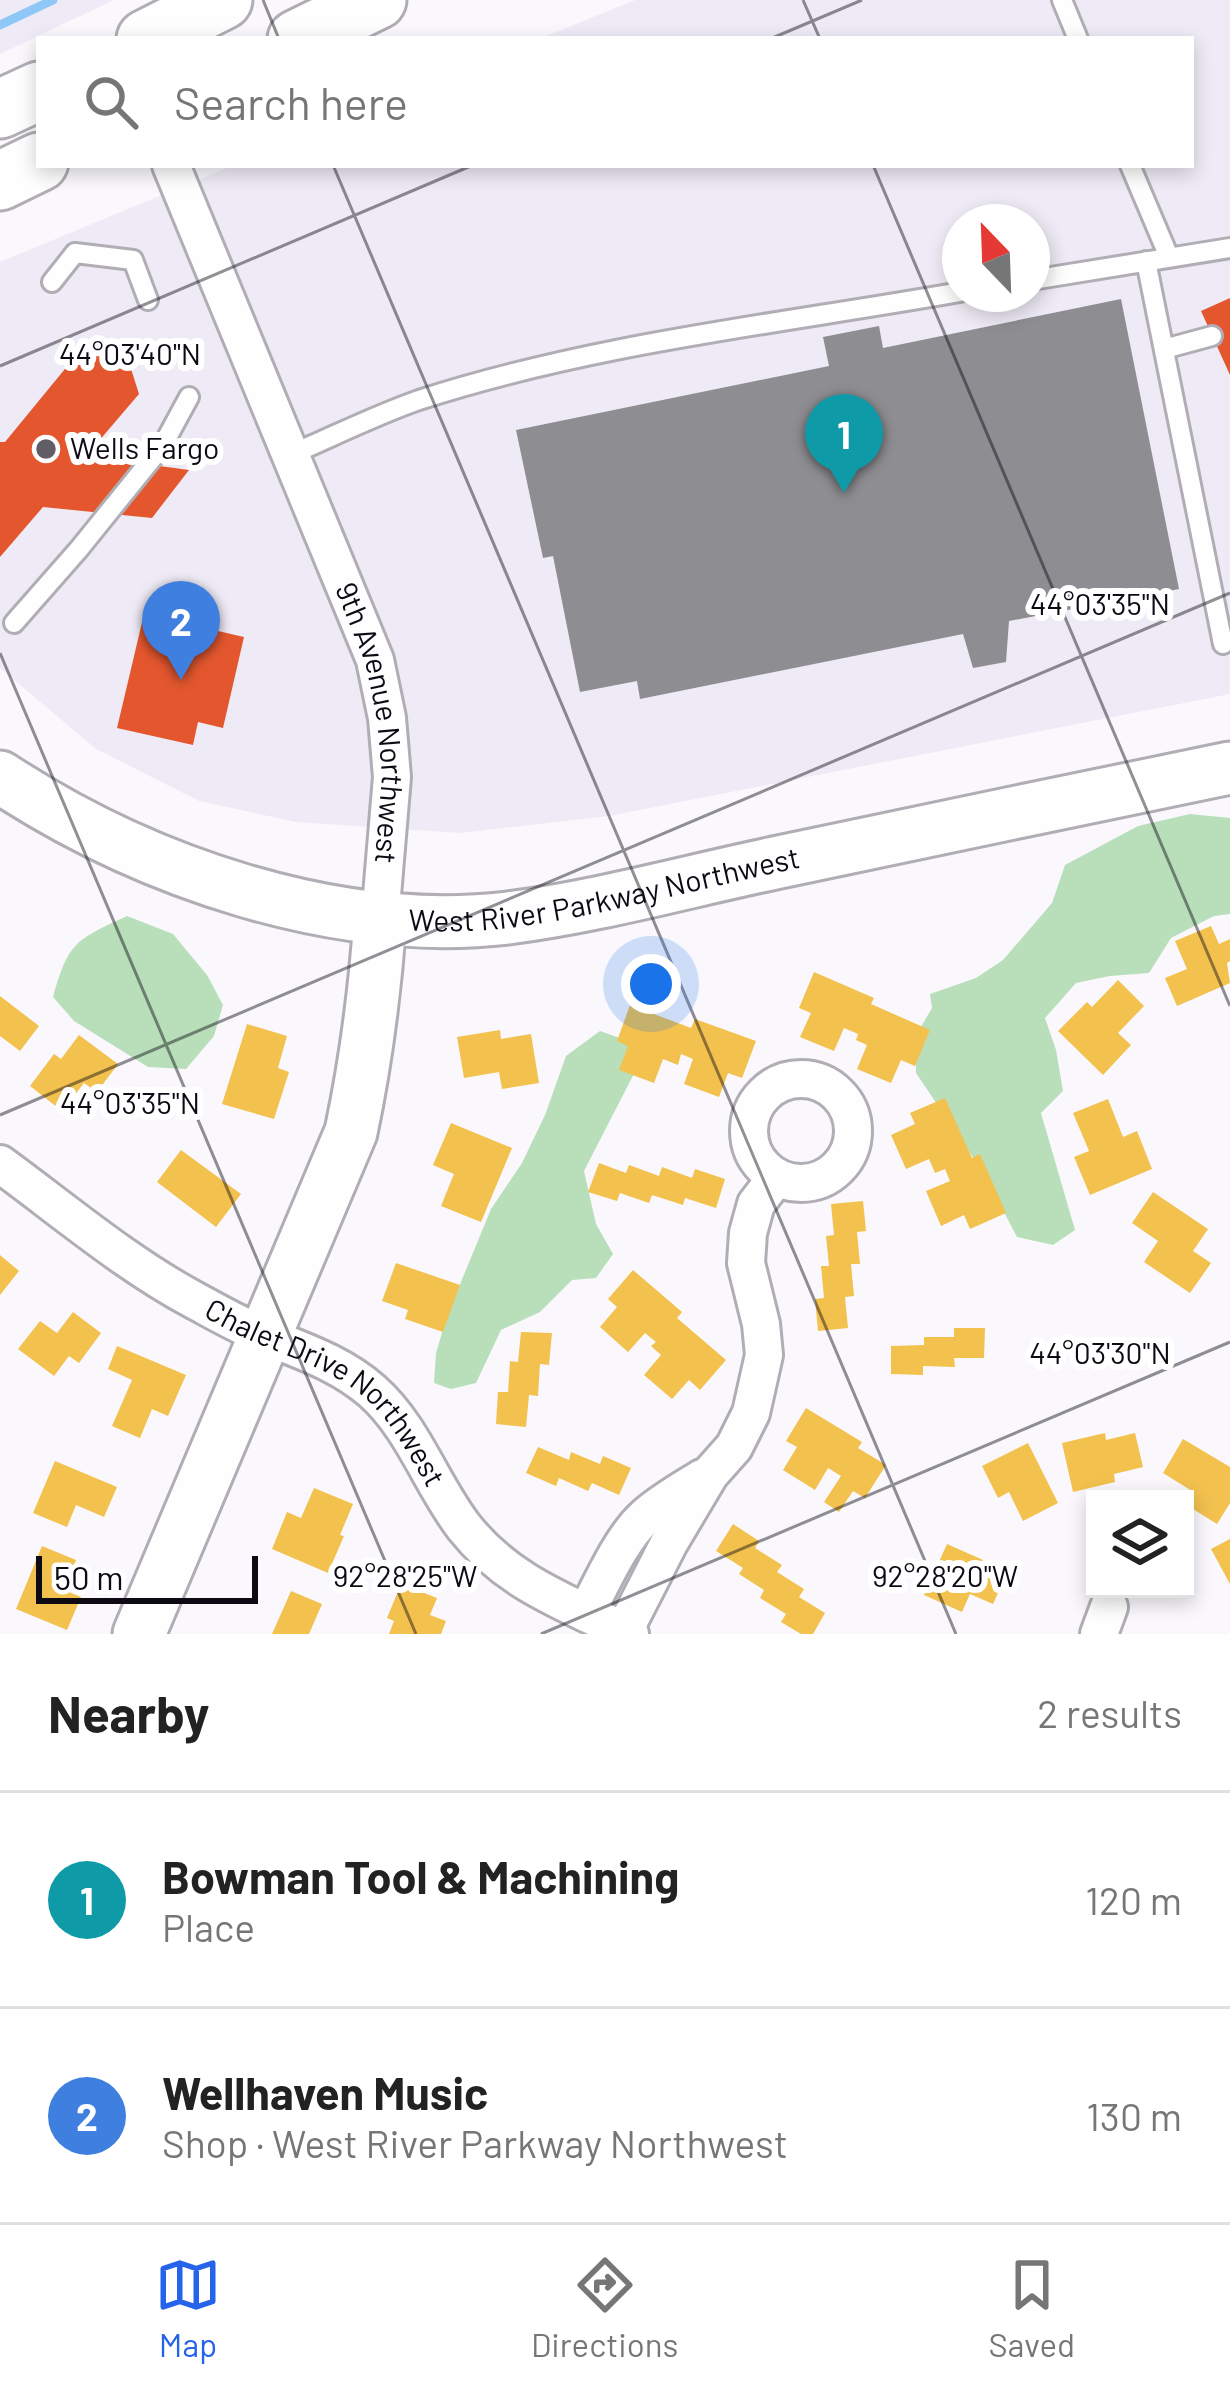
<!DOCTYPE html>
<html lang="en">
<head>
<meta charset="utf-8">
<style>
	:root { --surface:#fff; --page:#f2f2f2; --text:#222; --muted:#767676; --line:#e0e0e0; --accent:#2563eb }
	body { margin:0; font-family:Barlow,sans-serif; background:var(--page); color:var(--text) }
	.controls { position:absolute; right:36px; bottom:36px; display:grid; overflow:hidden; border-radius:0px; box-shadow:0 6px 18px #0003 }
	.controls button { width:108px; height:108px; display:grid; place-items:center; padding:0; border:0; border-bottom:3px solid var(--line); background:var(--surface); color:var(--text); font:60px sans-serif }
	.compass { position:absolute; left:942px; top:204px; width:108px; height:108px; border-radius:50%; background:var(--surface); box-shadow:0 6px 18px #0003; rotate:337deg }
	.scale { position:absolute; left:36px; bottom:30px; width:222px; box-sizing:border-box; padding-left:12px; border:6px solid #0e0a14; border-top:0; font-size:33px; line-height:42px; white-space:nowrap; color:#0e0a14; -webkit-text-stroke:9px #fff; paint-order:stroke }
	.you { position:absolute; left:651px; top:984px; width:42px; height:42px; margin:-30px; border:9px solid #fff; border-radius:50%; background:#1a73e8; box-shadow:0 0 0 18px #1a73e833 }
	.badge { display:grid; place-items:center; width:78px; height:78px; border-radius:50%; background:var(--accent); color:#fff; font-size:39px; font-weight:700 }
	.pin { position:absolute; translate:-50% -99px; filter:drop-shadow(0 3px 6px #0008) }
	.pin::after { content:''; position:absolute; top:63px; width:42px; height:36px; background:inherit; clip-path:polygon(0 0,100% 0,50% 100%) }
	.list { margin:0; padding:0; list-style:none }
	h2 { display:flex; justify-content:space-between; align-items:center; height:156px; margin:0; padding:0 48px; font-size:51px }
	h2 small { font-size:39px; font-weight:400; color:var(--muted) }
	.list li { display:grid; grid-template-columns:78px 1fr auto; gap:36px; align-items:center; box-sizing:border-box; height:216px; padding:0 48px; border-top:3px solid var(--line) }
	.list b { display:block; font-size:45px; white-space:nowrap }
	.list p { margin:0; font-size:39px; white-space:nowrap; color:var(--muted) }
	.list em { font-size:39px; font-style:normal; color:var(--muted) }
	.icon { flex:none; width:66px; height:66px; fill:none; stroke:currentColor; stroke-width:2; stroke-linecap:round; stroke-linejoin:round }
	.map { position:relative; flex:none; width:1230px; height:1634px; overflow:hidden }
	.search { position:absolute; background:var(--surface); box-shadow:0 6px 18px #0003; left:36px; right:36px; top:36px; height:132px; display:flex; align-items:center; gap:30px; box-sizing:border-box; padding:0 42px; border-radius:0px; color:var(--muted); font-size:45px }
	.sheet { height:588px; background:var(--surface) }
	nav { display:flex; justify-content:space-around; align-items:center; box-sizing:border-box; height:168px; border-top:3px solid var(--line); background:var(--surface); font-size:33px; color:var(--muted) }
	nav a { display:grid; justify-items:center; gap:6px }
	nav .on { color:var(--accent) }
	.map>svg:first-child { display:block }
</style>
</head>
<body>
<div class="map">
<svg width="1230" height="1634" viewBox="0 0 1230 1634">
	<rect width="100%" height="100%" fill="#faf8fd"/>
	<path fill="#efebf6" fill-rule="evenodd" d="M0,0H114L0,54Z
		M635,0H1230V694L609,816L461,833L296,822L199,801L96,749L0,668V262L234,165H1191V39H539ZM960,222H1032V294H960Z"/>
	<path fill="#b9dfba" d="M1190,814L1230,818V914L1214,916L1171,938L1149,973L1110,976L1076,983L1045,1018L1056,1050L1063,1091L1041,1113L1075,1230L1053,1245L1017,1237L984,1174L916,1073L915,1037L932,1008L930,994L976,978L1003,960L1052,903L1065,865L1138,826Z
		M127,916L173,934L207,975L223,1005L214,1036L186,1069L148,1067L74,1021L53,997C69,941 76,940 127,916Z
		M600,1031L634,1043L639,1064L584,1171L596,1224L613,1254L596,1278L572,1280L540,1312L501,1330L476,1383L451,1389L434,1383L436,1353L447,1316L491,1209L522,1163L545,1115L566,1056Z"/>
	<path fill="#f2c14e" d="M1211,926L1219,944L1230,939V961L1227,963L1230,983L1177,1006L1165,978L1187,969L1175,941Z
		M814,972L874,998L871,1004L930,1030L915,1066L901,1060L891,1083L857,1069L867,1045L856,1040L858,1034L844,1028L834,1051L800,1037L811,1013L799,1008Z
		M1118,980L1144,1006L1118,1033L1131,1045L1103,1075L1058,1031L1087,1002L1092,1007Z
		M0,996L39,1026L20,1051L0,1036Z
		M630,1005L691,1028L695,1019L756,1041L742,1078L728,1073L719,1097L684,1084L693,1059L681,1054L678,1065L663,1059L654,1083L619,1070L628,1046L617,1041Z
		M247,1024L287,1036L278,1068L289,1072L274,1119L222,1104Z
		M500,1030L501,1039L531,1034L539,1083L502,1089L499,1072L464,1078L457,1037Z
		M79,1035L118,1064L97,1092L84,1083L62,1111L30,1086L54,1054L61,1059Z
		M945,1098L972,1158L980,1154L1006,1213L970,1229L964,1215L941,1226L926,1191L950,1181L945,1169L935,1173L929,1159L906,1169L891,1135L915,1124L910,1113Z
		M1108,1099L1123,1137L1137,1131L1152,1169L1090,1195L1074,1157L1089,1151L1073,1113Z
		M451,1123L512,1148L481,1222L441,1206L454,1174L433,1165Z
		M181,1150L241,1194L216,1227L157,1182Z
		M599,1163L626,1173L629,1165L659,1176L662,1167L692,1178L695,1169L725,1179L716,1208L685,1198L683,1205L652,1195L649,1203L620,1193L617,1201L588,1192Z
		M1153,1192L1208,1229L1193,1251L1211,1263L1190,1293L1144,1262L1158,1241L1132,1223Z
		M863,1201L866,1231L857,1232L860,1264H851L854,1296L845,1297L848,1328L818,1331L815,1299L824,1298L821,1266H829L826,1236L834,1235L831,1204Z
		M0,1255L19,1271L0,1295Z
		M396,1263L460,1285L443,1332L405,1319L408,1310L382,1301Z
		M633,1270L682,1312L677,1318L726,1360L700,1390L689,1380L672,1399L644,1375L661,1355L651,1346L656,1342L645,1333L628,1352L600,1327L617,1307L608,1299Z
		M73,1312L101,1333L79,1363L69,1356L54,1376L18,1349L40,1321L57,1333Z
		M954,1328H985L984,1358H954L955,1367L923,1366V1375L891,1374V1346L924,1345V1337H954Z
		M521,1332L552,1333L549,1365L540,1364L538,1396L529,1395L526,1427L496,1424L498,1392H508L510,1361L518,1362Z
		M117,1346L186,1375L168,1416L152,1409L140,1438L112,1426L132,1380L108,1369Z
		M806,1408L862,1442L858,1448L886,1465L865,1498L853,1491L839,1512L824,1502L841,1476L828,1468L815,1490L783,1470L797,1447L786,1441Z
		M1105,1433L1106,1440L1135,1433L1143,1467L1114,1474L1115,1482L1073,1492L1062,1443Z
		M1183,1439L1230,1467V1503L1217,1524L1185,1504L1192,1491L1163,1473Z
		M1028,1443L1058,1503L1023,1521L1009,1492L998,1498L982,1466Z
		M538,1447L569,1460L571,1452L600,1464L603,1456L631,1468L619,1495L592,1483L588,1491L559,1478L556,1486L526,1473Z
		M55,1461L117,1487L104,1517L76,1505L67,1527L33,1513Z
		M314,1488L353,1504L340,1535L344,1536L328,1573L272,1549L287,1512L301,1518Z
		M733,1524L759,1541L755,1548L782,1565L777,1572L804,1589L799,1597L825,1613L813,1634H801L781,1622L786,1614L760,1598L764,1590L739,1574L743,1568L716,1551Z
		M1230,1539V1584L1211,1549Z
		M947,1544L1008,1571L993,1604L970,1594L962,1612L924,1595Z
		M42,1546L76,1560L64,1590L81,1597L67,1630L16,1609Z
		M401,1584L437,1598L430,1615L446,1621L441,1634H389L394,1621L387,1618Z
		M291,1591L322,1604L309,1634H272Z"/>
	<path fill="#e4572e" d="M1230,298V375L1201,311Z
		M78,353H126L139,394L86,456L189,470L152,518L43,507L0,557V442H5Z
		M144,614L244,637L223,728L198,722L193,745L117,728Z"/>
	<path fill="#8d8d92" d="M1121,299L1179,589L1009,621L1006,662L973,668L963,634L640,699L637,681L580,692L553,556L543,558L516,430L829,366L823,337L879,326L883,348Z"/>
	<g fill="none" stroke-linecap="round" stroke-linejoin="round">
		<path stroke="#8fc7f6" stroke-width="9" d="M0,25L53,0"/>
		<g stroke="#b0adb5" stroke-width="24">
			<path id="lane" d="M1062,0L1078,39
				M1130,165L1169,257
				M1146,261L1223,644
				M1032,280L1230,248
				M52,282L75,253L133,260L148,300
				M1164,349L1212,336
				M292,454C334,436 376,415 419,400C595,343 779,324 960,292
				M14,623L79,549L163,445L189,397"/>
		</g>
		<g stroke="#b0adb5" stroke-width="42">
			<g id="street">
				<path id="s1" d="M171,165L375,660L387,718L392,777L380,919"/>
				<circle cx="801" cy="1131" r="52"/>
				<path id="s2" d="M0,1164C63,1210 125,1263 194,1300C218,1313 242,1327 268,1337C305,1352 341,1364 372,1391C413,1427 431,1484 464,1527C509,1584 568,1603 630,1634"/>
				<path d="M586,1613C602,1583 621,1538 646,1516C663,1501 683,1490 702,1478"/>
				<path d="M624,1631L669,1543L710,1474L734,1447L751,1413L764,1355L761,1324L746,1263L748,1233L756,1204L776,1178"/>
				<path d="M1099,1634L1109,1607"/>
			</g>
		</g>
		<g stroke="#b0adb5" stroke-width="57">
			<g id="secondary">
				<path id="s3" d="M0,777C143,871 335,938 508,918C601,906 692,880 784,861C933,829 1081,799 1230,768"/>
				<path d="M139,1634L351,1132C366,1061 375,991 380,919"/>
			</g>
		</g>
		<g stroke="#b0adb5" stroke-width="63">
			<path id="primary" d="M146,39L223,0
				M297,39L377,0
				M0,109L39,91
				M0,181L39,162"/>
		</g>
		<use href="#lane" stroke="#fefeff" stroke-width="18"/>
		<use href="#street" stroke="#fefeff" stroke-width="36"/>
		<use href="#secondary" stroke="#fefeff" stroke-width="51"/>
		<use href="#primary" stroke="#fefeff" stroke-width="57"/>
	</g>
	<path fill="none" stroke="#0e0a14" stroke-width="3" stroke-opacity="0.45" d="M263,0L279,39M803,0L820,39M770,39L862,0M333,165L956,1634M873,165L1230,1006M0,366L473,165M0,653L416,1634M0,1115L1230,593M541,1634L1230,1342"/>
	<circle fill="#615d66" stroke="#fff" stroke-width="4.5" cx="46" cy="449" r="12"/>
	<g text-anchor="middle" stroke-width="12" stroke-linejoin="round" paint-order="stroke">
		<g font-size="30" fill="#0e0a14" stroke="#fff" text-anchor="start">
			<text x="70" y="459">Wells Fargo</text>
		</g>
		<g font-size="30" fill="#0e0a14" stroke="#fff">
			<text dy="10" stroke="none"><textPath href="#s1" startOffset="597">9th Avenue Northwest</textPath></text>
			<text dy="10" stroke="none"><textPath href="#s3" startOffset="636">West River Parkway Northwest</textPath></text>
			<text dy="10" stroke="none"><textPath href="#s2" startOffset="402">Chalet Drive Northwest</textPath></text>
		</g>
	</g>
	<g font-size="30" text-anchor="middle" fill="#0e0a14" stroke="#fff" stroke-width="12" stroke-linejoin="round" paint-order="stroke">
		<text x="130" y="365">44°03'40"N</text>
		<text x="1100" y="615">44°03'35"N</text>
		<text x="130" y="1114">44°03'35"N</text>
		<text x="1100" y="1364">44°03'30"N</text>
		<text x="405" y="1587">92°28'25"W</text>
		<text x="945" y="1587">92°28'20"W</text>
	</g>
</svg>
<div class="controls">
<button><svg class="icon" aria-label="layers" viewBox="0 0 24 24"><path d="M12 4l9 5-9 5-9-5zM3 14l9 5 9-5"/></svg></button>
</div>
<svg class="compass" viewBox="-18 -18 36 36"><path d="M0-13l5 13h-10z" fill="#e53935"/><path d="M0 13l5-13h-10z" fill="#767676"/></svg>
<div class="scale">50 m</div>
<div class="you"></div>
<div class="pin badge" style="left:844px;top:493px;background:#0f9aa8">1</div>
<div class="pin badge" style="left:181px;top:680px;background:#3f7fe0">2</div>
<div class="search"><svg class="icon" aria-label="search" viewBox="0 0 24 24"><circle cx="10" cy="10" r="6"/><path d="M15 15l6 6"/></svg>Search here</div>
</div>
<section class="sheet">
<h2>Nearby<small>2 results</small></h2>
<ul class="list">
<li><span class="badge" style="background:#0f9aa8">1</span><div><b>Bowman Tool &amp; Machining</b><p>Place</p></div><em>120 m</em></li>
<li><span class="badge" style="background:#3f7fe0">2</span><div><b>Wellhaven Music</b><p>Shop · West River Parkway Northwest</p></div><em>130 m</em></li>
</ul>
</section>
<nav>
<a class="on"><svg class="icon" aria-label="map" viewBox="0 0 24 24"><path d="M3 6l6-2 6 2 6-2v14l-6 2-6-2-6 2zM9 4v14M15 6v14"/></svg>Map</a>
<a><svg class="icon" aria-label="directions" viewBox="0 0 24 24"><path d="M12 3l9 9-9 9-9-9zM9 14v-3h6M13 9l2 2-2 2"/></svg>Directions</a>
<a><svg class="icon" aria-label="saved" viewBox="0 0 24 24"><path d="M7 4h10v16l-5-4-5 4z"/></svg>Saved</a>
</nav>
</body>
</html>
